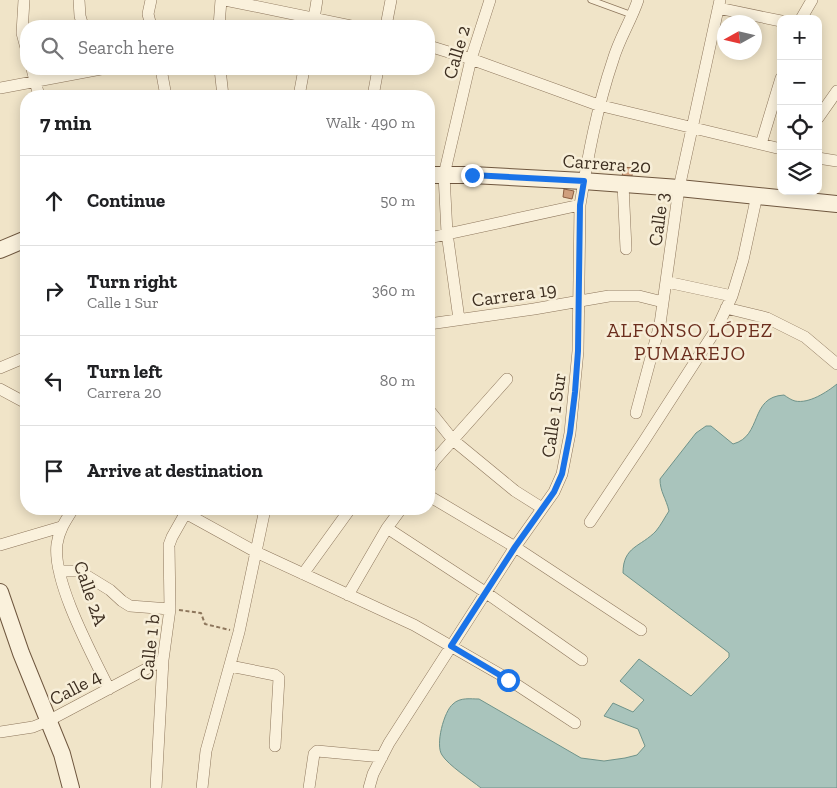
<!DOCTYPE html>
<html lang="en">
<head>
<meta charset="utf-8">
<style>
	:root { --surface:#fff; --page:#f6f6f6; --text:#202124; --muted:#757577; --line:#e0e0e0 }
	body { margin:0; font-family:"Zilla Slab",serif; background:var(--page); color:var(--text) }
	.controls { position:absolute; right:15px; top:15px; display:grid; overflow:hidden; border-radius:10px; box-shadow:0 2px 12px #0003 }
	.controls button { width:45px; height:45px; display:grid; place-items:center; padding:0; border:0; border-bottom:1px solid var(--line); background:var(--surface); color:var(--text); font:25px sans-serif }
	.compass { position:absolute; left:717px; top:15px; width:45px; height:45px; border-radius:50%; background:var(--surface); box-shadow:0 2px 12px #0003; rotate:262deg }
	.stop { position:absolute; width:15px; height:15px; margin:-11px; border:4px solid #1a73e8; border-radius:50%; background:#fff }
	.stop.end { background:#1a73e8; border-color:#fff; box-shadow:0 1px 5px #0008 }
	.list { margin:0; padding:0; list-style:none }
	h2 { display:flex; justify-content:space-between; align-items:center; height:65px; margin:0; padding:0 20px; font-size:21px }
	h2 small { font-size:16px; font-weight:400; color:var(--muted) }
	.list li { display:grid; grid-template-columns:32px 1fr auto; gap:15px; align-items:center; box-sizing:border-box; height:90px; padding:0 20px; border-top:1px solid var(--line) }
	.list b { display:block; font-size:19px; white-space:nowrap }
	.list p { margin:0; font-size:16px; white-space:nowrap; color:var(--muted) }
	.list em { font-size:16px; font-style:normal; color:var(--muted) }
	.icon { flex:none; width:28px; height:28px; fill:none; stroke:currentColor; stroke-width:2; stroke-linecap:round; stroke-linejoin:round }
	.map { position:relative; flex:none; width:837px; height:788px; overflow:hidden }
	.search { position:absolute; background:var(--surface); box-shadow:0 2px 12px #0003; left:20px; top:20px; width:415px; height:55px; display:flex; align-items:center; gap:12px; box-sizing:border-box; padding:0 18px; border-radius:20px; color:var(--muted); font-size:19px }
	.panel { position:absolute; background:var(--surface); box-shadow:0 2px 12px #0003; left:20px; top:90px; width:415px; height:425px; border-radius:20px }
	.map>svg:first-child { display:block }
</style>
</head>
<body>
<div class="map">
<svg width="837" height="788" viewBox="0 0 837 788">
	<rect width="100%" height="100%" fill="#f0e4c8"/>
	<path fill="#a9c4bc" stroke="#6f938a" d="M837,384V788H481C471,780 448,765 442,755C435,745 444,711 453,704C460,697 471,699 479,699L581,758L604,761L625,758L637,755L645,746L638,729L604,716L613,703L633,712L644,700L620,681L639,659L691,696L729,657V653L724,649L623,573C623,546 641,547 656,531C661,525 665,517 669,511C666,498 660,492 660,479L696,433L706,426H711L733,444C763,436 749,397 784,395C787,397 791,400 795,401C809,404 827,392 837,384Z"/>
	<path fill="#cf9f7d" stroke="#8d5f41" d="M623,167L633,168L632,176H627V179H622Z
		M564,189L574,191L572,199L563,197Z"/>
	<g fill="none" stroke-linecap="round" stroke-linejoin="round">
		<g stroke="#8d765c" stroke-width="7">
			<path id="lane" d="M591,0L632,15"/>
		</g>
		<g stroke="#8d765c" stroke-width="12">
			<path id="street" d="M24,0L22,33L26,48
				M79,0L80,16L83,26
				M151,0L148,14L151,26
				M225,0L351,26
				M718,8L781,21
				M801,19L812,0
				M313,25L317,0
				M219,26L221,0
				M386,26L391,0
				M429,46L471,59L598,105L781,149
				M32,69L39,96
				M161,69L166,96
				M220,69L223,96
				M0,88L101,69
				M299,96L304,69
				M373,96L378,69
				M818,118L837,91
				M761,144L781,78
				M818,158L837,161
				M623,184L626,249
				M429,238L580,205
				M667,282L732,296
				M726,308L767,318L805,337L837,364
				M459,319L447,233L444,175L471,59L490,0
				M429,324L534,309L609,296H639L663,302
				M0,368L26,357
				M0,389L26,403
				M429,410L453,440L515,491L542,508
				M636,413L660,324L679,188L720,0
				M429,469L434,461L507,379
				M429,496L515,547L641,630
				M73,509C66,520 59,530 57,544C52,581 92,654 109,689
				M178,509L256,552L414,625L508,679L575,723
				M590,522L644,441L717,328L732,296L743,260L757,195
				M387,528L485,592L582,660
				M0,545L61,527
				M59,571H79L110,590L122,601L130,606L170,609
				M303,574L350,509
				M348,595L387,528L401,509
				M230,666L275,675L279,678L275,746
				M0,732L33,727L48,721L163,660
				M156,788L163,660L170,609L169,545L172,537L185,514
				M202,788L206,751L239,632L265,509
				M309,788L314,754L317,751L382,757
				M369,788L373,774L389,743L515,547L554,492L562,474L570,433L578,351L580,205C588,156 597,107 613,60C619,39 631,21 638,0"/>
		</g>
		<g stroke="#6f573f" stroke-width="18">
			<path id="secondary" d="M429,175H472L583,181L679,188L837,204
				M0,250L26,239
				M0,592L21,653L62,754L71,788"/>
		</g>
		<path stroke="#8d765c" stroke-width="2" stroke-dasharray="4 2.5" stroke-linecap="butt" d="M179,610L201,613L205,624L230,630"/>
		<use href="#lane" stroke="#faf1dc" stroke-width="5.5"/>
		<use href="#street" stroke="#faf1dc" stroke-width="11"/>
		<use href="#secondary" stroke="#faf1dc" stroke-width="16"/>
	</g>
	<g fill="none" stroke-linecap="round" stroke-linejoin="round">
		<path stroke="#1a73e8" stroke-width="6" d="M472,175L584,181L580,205L578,351L575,392L570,433L562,474L554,492L515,547L451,646L508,680"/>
	</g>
	<g text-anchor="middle" stroke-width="5" stroke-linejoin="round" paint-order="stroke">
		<g font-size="19" fill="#3d2e20" stroke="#f7eed8">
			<text transform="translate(456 52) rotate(-74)" y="7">Calle 2</text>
			<text transform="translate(607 163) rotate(4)" y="7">Carrera 20</text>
			<text transform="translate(658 219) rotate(-82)" y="7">Calle 3</text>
			<text transform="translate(514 294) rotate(-8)" y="7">Carrera 19</text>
			<text transform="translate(553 415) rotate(-82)" y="7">Calle 1 Sur</text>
			<text transform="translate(91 593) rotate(71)" y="7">Calle 2A</text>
			<text transform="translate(149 647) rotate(-84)" y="7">Calle 1 b</text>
			<text transform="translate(75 687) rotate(-28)" y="7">Calle 4</text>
		</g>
		<g font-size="20" letter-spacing="1" fill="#6b2e1e" stroke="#f7eed8">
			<text x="690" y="337">ALFONSO LÓPEZ<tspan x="690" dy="23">PUMAREJO</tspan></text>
		</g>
	</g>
</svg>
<div class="controls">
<button>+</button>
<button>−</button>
<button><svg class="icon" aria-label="locate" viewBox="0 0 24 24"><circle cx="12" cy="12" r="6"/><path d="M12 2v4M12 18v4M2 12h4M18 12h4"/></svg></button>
<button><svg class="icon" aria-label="layers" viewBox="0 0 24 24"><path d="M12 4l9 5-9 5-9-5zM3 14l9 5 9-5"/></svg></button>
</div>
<svg class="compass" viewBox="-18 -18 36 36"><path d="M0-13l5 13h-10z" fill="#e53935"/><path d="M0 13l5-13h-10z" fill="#757577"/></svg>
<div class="stop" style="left:508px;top:680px"></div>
<div class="stop end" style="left:472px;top:175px"></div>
<div class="search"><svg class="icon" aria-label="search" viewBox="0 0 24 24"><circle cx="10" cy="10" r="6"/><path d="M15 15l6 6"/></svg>Search here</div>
<section class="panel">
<h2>7 min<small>Walk · 490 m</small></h2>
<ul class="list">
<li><svg class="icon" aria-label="ahead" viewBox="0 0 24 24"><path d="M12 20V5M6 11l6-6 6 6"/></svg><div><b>Continue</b></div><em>50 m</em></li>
<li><svg class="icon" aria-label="right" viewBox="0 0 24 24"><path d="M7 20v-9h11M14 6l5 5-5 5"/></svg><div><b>Turn right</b><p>Calle 1 Sur</p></div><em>360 m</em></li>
<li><svg class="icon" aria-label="left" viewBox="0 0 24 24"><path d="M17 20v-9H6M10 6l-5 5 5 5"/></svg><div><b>Turn left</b><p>Carrera 20</p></div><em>80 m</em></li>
<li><svg class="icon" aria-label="arrive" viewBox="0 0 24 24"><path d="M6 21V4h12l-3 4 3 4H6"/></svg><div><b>Arrive at destination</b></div></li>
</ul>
</section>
</div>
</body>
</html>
